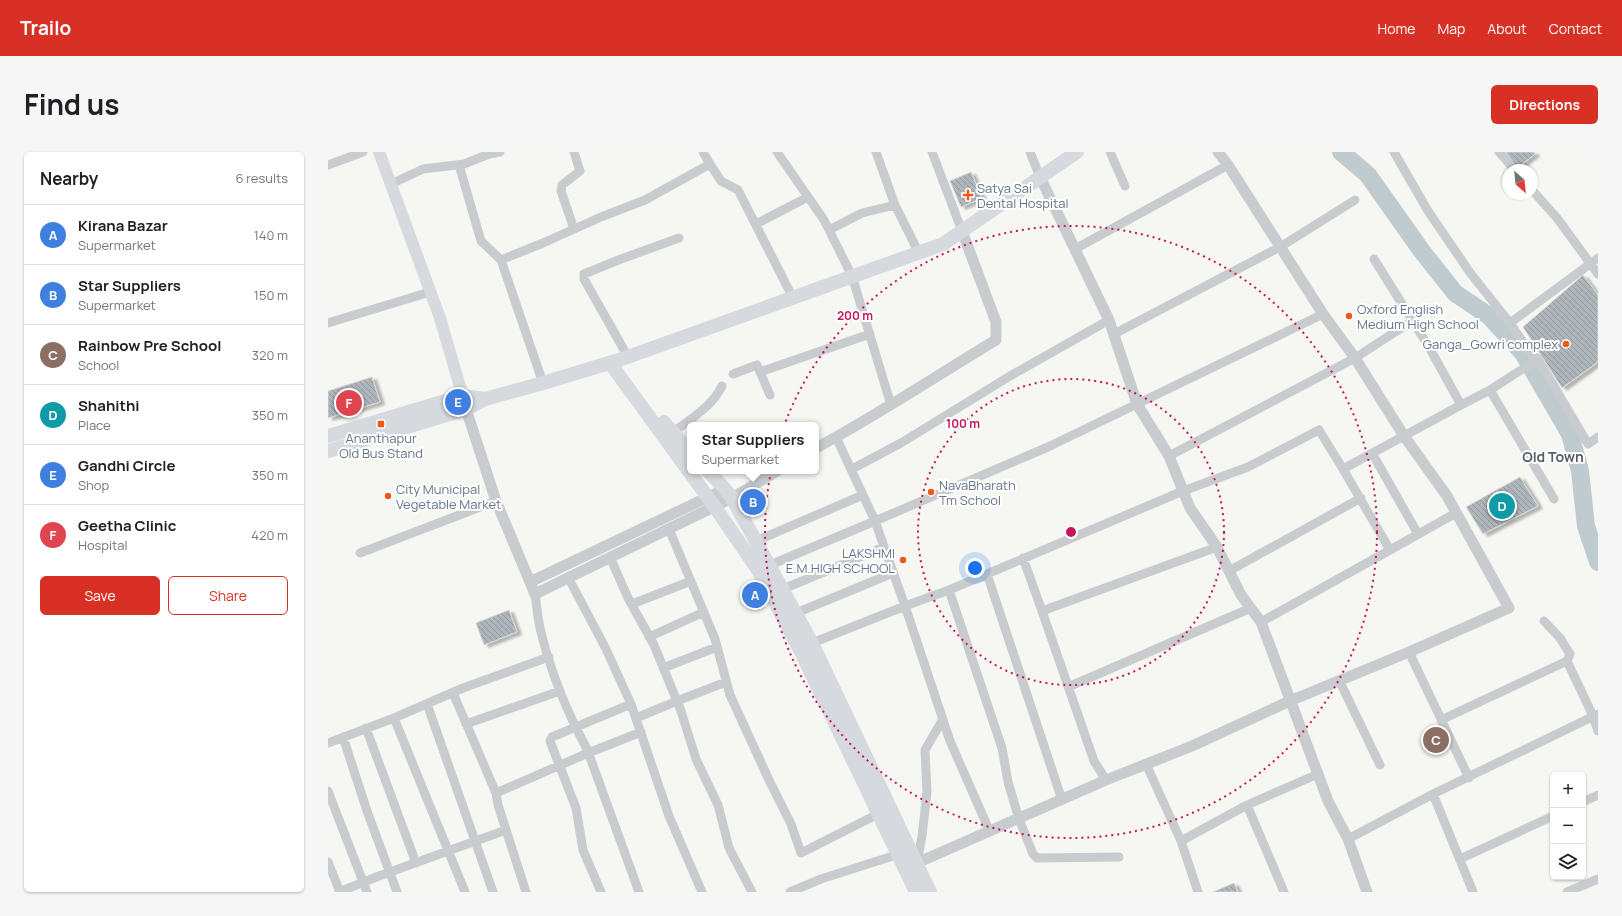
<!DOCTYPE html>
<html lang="en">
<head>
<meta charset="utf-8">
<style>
	:root { --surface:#fff; --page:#f6f6f6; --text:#202124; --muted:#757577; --line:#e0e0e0; --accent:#d93025 }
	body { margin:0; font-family:Manrope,sans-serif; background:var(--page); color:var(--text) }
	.controls { position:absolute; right:12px; bottom:12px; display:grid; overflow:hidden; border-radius:6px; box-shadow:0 1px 3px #0004 }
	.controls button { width:36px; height:36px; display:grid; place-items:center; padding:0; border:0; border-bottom:1px solid var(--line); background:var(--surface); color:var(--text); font:20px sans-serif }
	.compass { position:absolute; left:1174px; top:12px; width:36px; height:36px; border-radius:50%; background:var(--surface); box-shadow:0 1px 3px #0004; rotate:153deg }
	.you { position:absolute; left:647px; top:416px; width:14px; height:14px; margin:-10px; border:3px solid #fff; border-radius:50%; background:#1a73e8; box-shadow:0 0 0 6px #1a73e833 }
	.badge { display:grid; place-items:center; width:26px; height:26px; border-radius:50%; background:var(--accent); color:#fff; font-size:13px; font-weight:700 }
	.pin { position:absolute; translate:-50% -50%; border:2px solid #fff; box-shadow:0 1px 4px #0006 }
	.popup { position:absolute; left:359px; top:270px; width:132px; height:52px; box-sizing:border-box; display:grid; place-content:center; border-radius:6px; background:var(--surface); filter:drop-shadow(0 1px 3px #0005); font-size:13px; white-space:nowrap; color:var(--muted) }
	.popup b { font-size:15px; color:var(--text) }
	.popup::after { content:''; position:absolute; left:50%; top:100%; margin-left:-8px; border:8px solid transparent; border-top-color:var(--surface) }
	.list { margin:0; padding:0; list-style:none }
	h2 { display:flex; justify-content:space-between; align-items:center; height:52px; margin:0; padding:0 16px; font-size:17px }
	h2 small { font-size:13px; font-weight:400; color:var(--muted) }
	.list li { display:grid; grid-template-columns:26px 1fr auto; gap:12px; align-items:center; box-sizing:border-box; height:60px; padding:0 16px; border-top:1px solid var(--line) }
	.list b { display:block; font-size:15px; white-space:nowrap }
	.list p { margin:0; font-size:13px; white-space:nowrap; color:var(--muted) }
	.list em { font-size:13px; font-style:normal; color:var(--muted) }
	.actions { display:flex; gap:8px; padding:12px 16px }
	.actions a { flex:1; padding:9px 0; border:1px solid var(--accent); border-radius:6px; text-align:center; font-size:14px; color:var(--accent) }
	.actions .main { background:var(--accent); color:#fff }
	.icon { flex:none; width:22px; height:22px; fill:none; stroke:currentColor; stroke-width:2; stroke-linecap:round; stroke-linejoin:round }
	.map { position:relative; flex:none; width:1270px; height:740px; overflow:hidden; border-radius:6px }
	header { display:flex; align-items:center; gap:24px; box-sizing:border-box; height:56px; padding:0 20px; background:var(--accent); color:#fff }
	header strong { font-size:19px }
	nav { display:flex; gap:22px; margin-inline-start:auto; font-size:14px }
	.intro { display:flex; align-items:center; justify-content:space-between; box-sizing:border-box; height:96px; padding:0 24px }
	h1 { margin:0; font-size:28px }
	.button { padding:10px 18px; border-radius:6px; background:var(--accent); color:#fff; font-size:14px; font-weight:700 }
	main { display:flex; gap:24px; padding:0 24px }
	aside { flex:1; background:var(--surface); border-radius:6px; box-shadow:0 1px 3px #0004 }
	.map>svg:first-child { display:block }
</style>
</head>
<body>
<header>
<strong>Trailo</strong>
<nav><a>Home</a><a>Map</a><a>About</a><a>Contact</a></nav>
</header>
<div class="intro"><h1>Find us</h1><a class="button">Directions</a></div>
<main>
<aside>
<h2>Nearby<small>6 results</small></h2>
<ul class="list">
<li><span class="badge" style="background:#3f7fe0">A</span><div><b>Kirana Bazar</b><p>Supermarket</p></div><em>140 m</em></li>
<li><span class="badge" style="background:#3f7fe0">B</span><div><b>Star Suppliers</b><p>Supermarket</p></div><em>150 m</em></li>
<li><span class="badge" style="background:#8d6e63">C</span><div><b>Rainbow Pre School</b><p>School</p></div><em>320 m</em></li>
<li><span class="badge" style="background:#0f9aa8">D</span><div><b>Shahithi</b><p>Place</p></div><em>350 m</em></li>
<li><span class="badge" style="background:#3f7fe0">E</span><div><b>Gandhi Circle</b><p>Shop</p></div><em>350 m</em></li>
<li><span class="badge" style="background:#e0444e">F</span><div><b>Geetha Clinic</b><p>Hospital</p></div><em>420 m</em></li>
</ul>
<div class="actions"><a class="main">Save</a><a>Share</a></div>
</aside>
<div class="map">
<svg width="1270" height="740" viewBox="0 0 1270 740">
	<defs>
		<pattern id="building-back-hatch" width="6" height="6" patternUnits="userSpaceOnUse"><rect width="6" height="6" fill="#aeb5bb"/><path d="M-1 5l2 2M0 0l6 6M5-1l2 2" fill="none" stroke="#91989e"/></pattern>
		<filter id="shadow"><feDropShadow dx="4.5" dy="2.5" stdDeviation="1" flood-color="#0004"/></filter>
	</defs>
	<rect width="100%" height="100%" fill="#f6f7f3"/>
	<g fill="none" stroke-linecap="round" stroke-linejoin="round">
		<path stroke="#c0cbd0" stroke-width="18" d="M1013,0L1040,23L1093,98L1127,141L1161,164L1195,201L1242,282L1252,319L1258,374L1270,410"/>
	</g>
	<path fill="url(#building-back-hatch)" stroke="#d8d8d5" filter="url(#shadow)" d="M1178,0H1206L1207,2L1189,16Z
		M643,20L654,46L633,55L622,29Z
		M1255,123L1270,143V210L1234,236L1195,175Z
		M44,225L52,250L0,266V239Z
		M1192,325L1210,354L1155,382L1138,355Z
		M181,458L189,480L156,493L148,471Z
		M906,731L910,740H885Z"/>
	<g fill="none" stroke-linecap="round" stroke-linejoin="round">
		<path stroke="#c9cccf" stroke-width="9" d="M246,0L252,19L234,33L233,39L246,77
			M375,0L382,12
			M449,0L496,68L524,124L563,253
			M548,0L567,53
			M604,0L634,79
			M702,0L712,25
			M782,0L797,34
			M1066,0L1100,59L1143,122L1182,171L1204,203L1210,207L1260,292L1270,285
			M1171,0L1187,18
			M0,13L35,0
			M131,13L153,89L173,108
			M63,32L95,17L136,12L161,2L172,0
			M1204,38L1229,66L1270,122
			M428,72L480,45
			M501,78L534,61L567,53L591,101
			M747,97L900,13
			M0,171L102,140
			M1182,171L1270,106
			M786,182L952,95L1027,48
			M300,205L256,127V122L293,107L351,86
			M432,220L542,182
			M405,222L429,213L442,243
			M215,231L173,108L215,91L273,65L317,48L382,12L393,29L410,38L465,146
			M1162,238L1226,347
			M1133,253L1162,238L1210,207
			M344,281C362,267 384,255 394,234
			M508,285L547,369L720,295L995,162
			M1044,301L1090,382
			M841,304L1027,206L1084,169
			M524,317L573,291L682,224L781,168
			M1015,317L1133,253L1101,195L1046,107
			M341,377L387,487L402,543L441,628L463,672L473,701L552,661
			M428,389L535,343
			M1062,398L1128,361
			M32,401L168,349
			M282,405L300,446L326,493L353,559L368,607L390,653L401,696L424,740
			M695,406L714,459
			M442,413L547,369L577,454L621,438L855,339L920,315L991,278L1015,317L1062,398L933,470
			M901,419L1033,346
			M659,422L734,648
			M240,425L278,497L303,552
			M455,437L556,395
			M621,438L674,596L680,630L691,667L705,702L709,706L791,705
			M207,442C209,456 210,470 214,484C224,523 240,562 259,597L311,740
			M304,452L363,429
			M468,461L565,421
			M1216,469L1232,486L1242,502L1239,509L1265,564L1270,579
			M321,485L376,460
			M484,491L577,454L622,589L662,680
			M1081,500L1141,626
			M335,516L389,495
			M1011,528L1052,613
			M740,535L923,456
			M125,541L168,641
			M99,552L165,740
			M66,566L137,740
			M308,566L349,549L398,530
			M1113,568L1239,509
			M138,572L232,539
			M38,576L88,711
			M15,585L39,659L69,740
			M0,591L66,566L135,536L221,505
			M818,612L853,689L870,740
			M778,628L766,609L714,459L889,395
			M0,639L39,740
			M1105,642L1145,740
			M1255,650L1270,643
			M1020,687L1105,642L1270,562
			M853,689L919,653
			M1132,707L1225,664
			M0,710L12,740
			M589,711L594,684L599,640L597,598L615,567
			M11,740L51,724L178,678
			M198,740L170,653L168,641L260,601L313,580
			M273,740L255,698L248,656L222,589L224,585L303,552L341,664L374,740
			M462,740L493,727L571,702
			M956,740L919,653L990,622
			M1239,740L1270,727"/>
		<path stroke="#c9cccf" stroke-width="11" d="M712,25L781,168L809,252L841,304L862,356L889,395L913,443L933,470L1000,649L1020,687L1039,740
			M138,257L168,349L207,442L404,346L449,319
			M488,296C550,263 608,224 668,188V170L634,79
			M202,430L397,337
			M582,714L778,628L864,594L964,548L1081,500L1181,456L1119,344L1076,284L1027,206L995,162L900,13L890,0"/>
		<path stroke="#d6dadf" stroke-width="12" d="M51,0L112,166L137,252"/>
		<path stroke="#d6dadf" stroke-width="14" d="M282,211L387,355L430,418L473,500L588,740
			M336,270L362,300
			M0,284L134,244L157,247
			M0,299L138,257L157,247L215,231L291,208L615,92L749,0
			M380,319L397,337L404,346L484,491L602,740"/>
	</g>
	<g fill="none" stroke="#c2185b" stroke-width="2" stroke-dasharray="2 4">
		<circle cx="743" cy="380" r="153"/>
		<circle cx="743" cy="380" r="306"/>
	</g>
	<g fill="#f0581a" stroke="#fff" stroke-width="1.5">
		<path d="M638 37h4v4h4v4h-4v4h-4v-4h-4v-4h4z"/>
		<circle cx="1021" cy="164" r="4"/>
		<circle cx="1238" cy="192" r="4"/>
		<rect x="49" y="268" width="8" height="8" rx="2"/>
		<circle cx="603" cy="340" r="4"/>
		<circle cx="60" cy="344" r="4"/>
		<circle cx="575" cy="408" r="4"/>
	</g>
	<g text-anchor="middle" stroke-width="4" stroke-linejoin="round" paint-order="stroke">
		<g font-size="13" fill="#637586" stroke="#fff" text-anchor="start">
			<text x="649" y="41">Satya Sai<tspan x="649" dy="15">Dental Hospital</tspan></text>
			<text x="1029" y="162">Oxford English<tspan x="1029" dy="15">Medium High School</tspan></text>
			<text x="1230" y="197" text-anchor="end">Ganga_Gowri complex</text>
			<text x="53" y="291" text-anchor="middle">Ananthapur<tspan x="53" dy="15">Old Bus Stand</tspan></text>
			<text x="611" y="338">NavaBharath<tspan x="611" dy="15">Tm School</tspan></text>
			<text x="68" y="342">City Municipal<tspan x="68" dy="15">Vegetable Market</tspan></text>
			<text x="567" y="406" text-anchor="end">LAKSHMI<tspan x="567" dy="15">E.M.HIGH SCHOOL</tspan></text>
		</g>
		<g font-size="14" font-weight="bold" fill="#525e6b" stroke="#fff">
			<text x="1225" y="310">Old Town</text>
		</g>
	</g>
	<circle cx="743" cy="380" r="6" fill="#c2185b" stroke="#fff" stroke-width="2"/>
	<g font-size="12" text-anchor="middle" font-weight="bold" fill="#c2185b" stroke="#fff" stroke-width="4" stroke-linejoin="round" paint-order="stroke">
		<text x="527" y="168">200 m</text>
		<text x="635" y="276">100 m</text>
	</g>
</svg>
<div class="controls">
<button>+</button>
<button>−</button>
<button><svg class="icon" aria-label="layers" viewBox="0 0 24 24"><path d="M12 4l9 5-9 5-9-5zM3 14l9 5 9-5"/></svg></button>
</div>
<svg class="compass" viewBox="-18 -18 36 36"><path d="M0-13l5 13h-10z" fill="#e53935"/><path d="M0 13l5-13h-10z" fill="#757577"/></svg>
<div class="you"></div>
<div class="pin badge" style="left:427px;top:443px;background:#3f7fe0">A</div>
<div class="pin badge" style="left:425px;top:350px;background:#3f7fe0">B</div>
<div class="popup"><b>Star Suppliers</b>Supermarket</div>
<div class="pin badge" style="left:1108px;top:588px;background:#8d6e63">C</div>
<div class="pin badge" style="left:1174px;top:354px;background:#0f9aa8">D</div>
<div class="pin badge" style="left:130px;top:250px;background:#3f7fe0">E</div>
<div class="pin badge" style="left:21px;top:251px;background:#e0444e">F</div>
</div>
</main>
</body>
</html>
